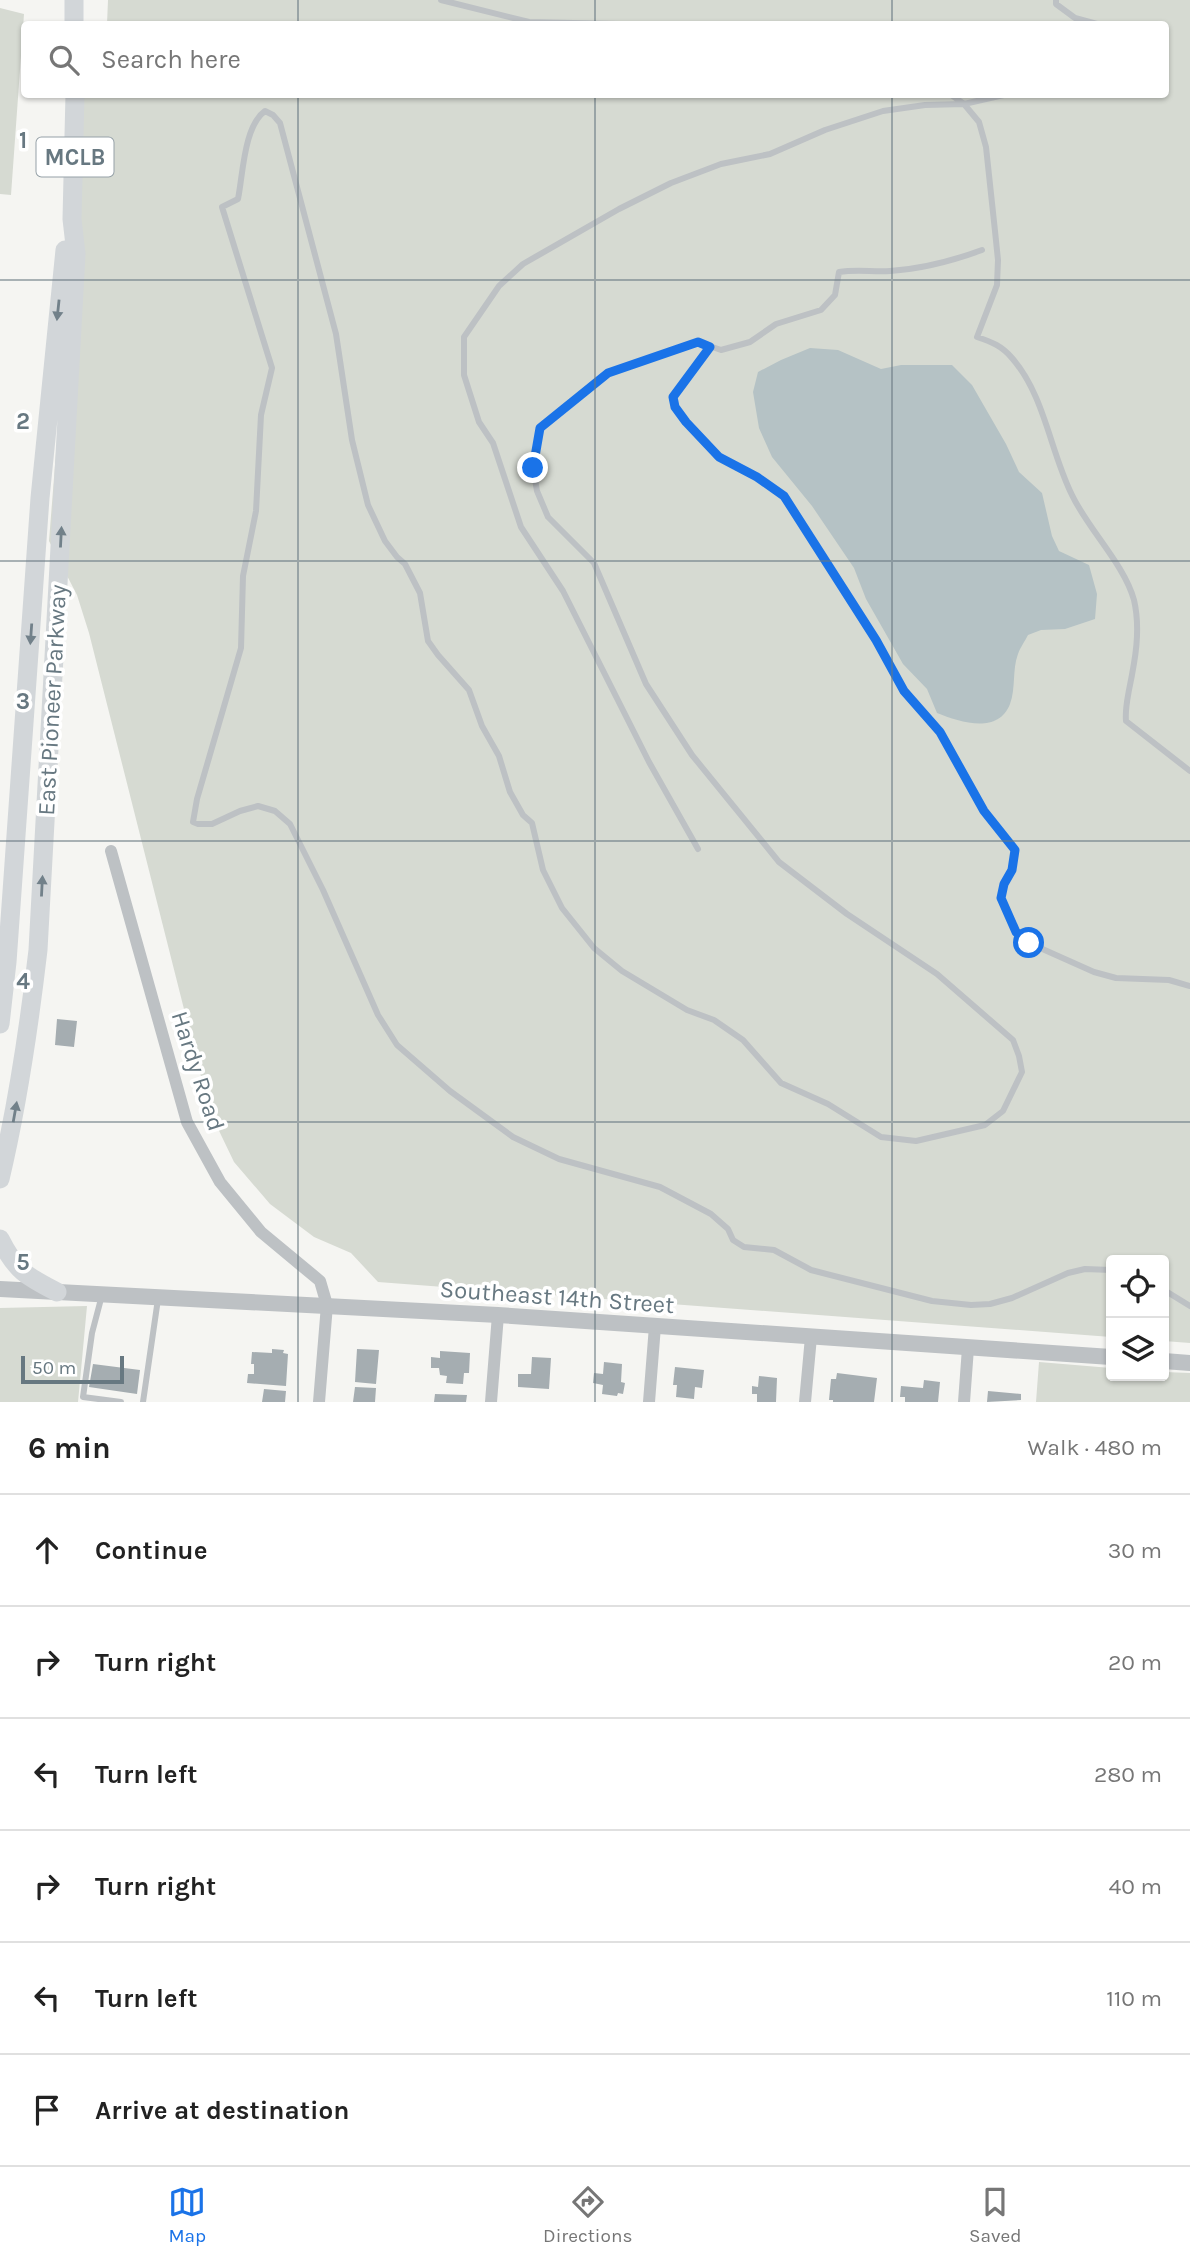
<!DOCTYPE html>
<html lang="en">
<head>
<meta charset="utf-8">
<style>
	:root { --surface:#fff; --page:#f2f2f2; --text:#222; --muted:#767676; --line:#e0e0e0; --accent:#1a73e8 }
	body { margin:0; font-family:Karla,sans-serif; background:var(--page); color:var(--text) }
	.controls { position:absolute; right:21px; bottom:21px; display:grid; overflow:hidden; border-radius:7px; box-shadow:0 2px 5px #0004 }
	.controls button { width:63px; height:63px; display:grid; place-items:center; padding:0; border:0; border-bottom:2px solid var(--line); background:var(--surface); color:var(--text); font:35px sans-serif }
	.scale { position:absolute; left:21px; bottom:18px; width:103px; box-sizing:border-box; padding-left:7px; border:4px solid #677881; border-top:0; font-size:19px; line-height:24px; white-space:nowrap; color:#677881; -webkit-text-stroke:5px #fff; paint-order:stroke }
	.stop { position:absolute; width:21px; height:21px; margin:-16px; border:5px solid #1a73e8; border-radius:50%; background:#fff }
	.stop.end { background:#1a73e8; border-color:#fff; box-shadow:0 2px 7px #0008 }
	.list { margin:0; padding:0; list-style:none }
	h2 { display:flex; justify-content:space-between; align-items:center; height:91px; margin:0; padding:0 28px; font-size:30px }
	h2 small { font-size:23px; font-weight:400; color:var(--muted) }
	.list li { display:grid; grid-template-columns:46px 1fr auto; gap:21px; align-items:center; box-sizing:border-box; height:112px; padding:0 28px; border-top:2px solid var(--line) }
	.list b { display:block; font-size:26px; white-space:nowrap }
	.list em { font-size:23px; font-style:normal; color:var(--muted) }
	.icon { flex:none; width:38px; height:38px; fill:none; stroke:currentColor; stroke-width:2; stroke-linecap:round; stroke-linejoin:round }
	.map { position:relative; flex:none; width:1190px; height:1402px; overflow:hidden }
	.search { position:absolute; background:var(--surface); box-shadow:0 2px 5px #0004; left:21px; right:21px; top:21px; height:77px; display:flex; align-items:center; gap:18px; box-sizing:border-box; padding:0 24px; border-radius:7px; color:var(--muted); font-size:26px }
	.sheet { height:763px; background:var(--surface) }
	nav { display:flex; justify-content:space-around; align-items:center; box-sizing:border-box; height:98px; border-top:2px solid var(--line); background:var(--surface); font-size:19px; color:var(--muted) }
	nav a { display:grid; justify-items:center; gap:4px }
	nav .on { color:var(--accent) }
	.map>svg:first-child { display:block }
</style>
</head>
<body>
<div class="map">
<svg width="1190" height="1402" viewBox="0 0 1190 1402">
	<rect width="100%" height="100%" fill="#f5f5f2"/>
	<path fill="#d6dad2" d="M108,0H1190V1343L1164,1341V1260H1111V1337L378,1282L351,1253L314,1237L270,1204L234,1162L210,1112L89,633L77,595L49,541L71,263L77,95L1166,94V24H107Z
		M0,8L24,14L11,195L0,194Z
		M87,1306L78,1402H0V1308Z
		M1039,1362L1111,1368V1376H1164V1372L1190,1373V1402H1036Z"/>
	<path fill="#b5c2c5" d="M810,348L838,350L881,369L901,365H952L972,385L1006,444L1019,472L1042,493L1052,536L1059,551L1089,565L1097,594L1095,619L1065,629L1041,630L1028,635C1025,641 1020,648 1018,654C1012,670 1016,688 1010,704C998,735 960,722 937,713L927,689L903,664L866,599L854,568L812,506L772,457L759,428L753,392L758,372L781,360Z"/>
	<path fill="#a5adb1" d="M57,1019L77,1021L74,1047L55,1045Z
		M272,1349L284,1350L283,1353L288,1354L286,1386L247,1383L248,1374H254V1364H251L252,1352L272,1353Z
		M357,1349L379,1350L376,1384L355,1382Z
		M440,1351L470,1353L469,1373H464L463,1384L446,1383L447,1376L440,1375L439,1368H431V1357L440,1358Z
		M532,1357L551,1358L549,1389L518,1387V1374H531Z
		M604,1362L622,1364L621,1382L625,1383L623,1394L618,1393L617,1396L602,1394L603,1385L593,1383L594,1373L603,1374Z
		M93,1364L140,1370L137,1394L89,1387Z
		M675,1367L704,1370L702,1388L695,1387L694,1399L676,1397L677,1385H673Z
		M837,1373L877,1378L874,1402H833V1400H829L831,1379H836Z
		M759,1376L777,1378L776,1402H757V1394H752V1386L758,1387Z
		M924,1380L940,1382L938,1402H905V1397H900L901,1386L923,1388Z
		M355,1387L376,1388L375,1402H353Z
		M264,1389L286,1391L285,1402H262Z
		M988,1391L1021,1394V1400L987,1402Z
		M435,1394L467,1395L466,1402H434Z"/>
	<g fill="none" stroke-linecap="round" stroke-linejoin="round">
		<path stroke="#bdc1c4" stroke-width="6" d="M441,0L529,22L618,24
			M1056,0V4L1075,18L1097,24
			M950,94L964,104L979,122L986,147L995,231L998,260L997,285L977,337C992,342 1002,346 1012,358C1045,396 1050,451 1072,495C1088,529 1124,564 1134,600C1141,630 1135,661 1129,690C1127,701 1125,710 1126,721L1190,771
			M982,250C952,261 922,269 890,271C872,272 857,269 839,272L835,295L821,310L776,324L750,342L721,350L698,342L608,373L540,428L533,468L537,491L548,517L594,563L646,684L692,755L779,862L847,914L937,974L1013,1040L1019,1056L1022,1072L1003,1111L985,1125L916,1141L881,1137L828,1104L781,1083L743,1040L714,1020L687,1010L622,971L594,948L562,908L543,870L532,823L523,815L510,792L499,756L482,726L469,690L438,655L428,641L420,593L405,564L397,557L385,541L368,505L352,440L336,334L280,123L273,115L265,111C244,126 243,174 238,199L222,207L272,368L261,415L256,511L243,576L241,648L197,799L193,822L198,824H212L240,811L258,806L275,811L290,824L323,890L378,1015L397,1045L450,1091L513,1137L559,1159L660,1187L711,1214L728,1229L733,1240L744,1247L774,1250L811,1270L932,1301L971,1305L990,1304L1012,1298L1068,1273L1085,1269L1111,1270
			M710,347L672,397L675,407L686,422L719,457L757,477L784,496L876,640L904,691L940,732L984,811L1015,851L1012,870L1004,885L1001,898L1016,932L1029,943L1094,972L1116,978L1169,980L1190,986
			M698,849L649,762L563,591L521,527L493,443L479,422L464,375V337L499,286L523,264L619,209L671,183L721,164L770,154L825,130L883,111L925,105L964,104L1008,94
			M1164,1290L1190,1306
			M102,1295L92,1333L83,1397L121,1402
			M143,1402L158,1299"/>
		<path stroke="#bdc1c4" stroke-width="12" d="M111,851L187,1122L220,1182L261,1232L320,1281L327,1305L319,1402
			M491,1402L498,1315
			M649,1402L655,1326
			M805,1402L811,1337
			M964,1402L968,1348"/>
		<path stroke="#bdc1c4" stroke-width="16" d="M0,1289L498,1315L1111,1357
			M1164,1361L1190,1363"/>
		<path stroke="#d2d6d9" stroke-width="19" d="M74,0V24
			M0,1024L7,962L40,498L65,250
			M0,1179C18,1103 29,1027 38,950L76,254L72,219L75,94
			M0,1239C16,1271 26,1276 57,1292"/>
	</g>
	<defs><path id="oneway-solid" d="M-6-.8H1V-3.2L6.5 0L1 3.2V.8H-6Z" transform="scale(1.75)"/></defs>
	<g fill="#72818a">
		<use href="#oneway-solid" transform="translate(58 310) rotate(96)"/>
		<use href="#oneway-solid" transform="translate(61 537) rotate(-87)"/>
		<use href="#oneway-solid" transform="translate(31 634) rotate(94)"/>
		<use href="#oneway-solid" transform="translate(42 886) rotate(-87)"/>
		<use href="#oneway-solid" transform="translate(15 1112) rotate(-80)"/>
	</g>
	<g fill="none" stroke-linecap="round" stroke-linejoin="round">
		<path stroke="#1a73e8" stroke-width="9" d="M533,468L540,428L608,373L698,342L710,347L673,397L675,407L686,422L719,457L757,477L784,496L876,640L904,691L940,732L984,811L1015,850L1012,870L1004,884L1001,898L1016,932L1029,943"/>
	</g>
	<path fill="none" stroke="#677881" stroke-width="2" stroke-opacity="0.55" d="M298,0V24M595,0V24M892,0V24M298,94V1402M595,94V1402M892,94V1402M0,280H1190M0,561H1190M0,841H1190M0,1122H1190"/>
	<g text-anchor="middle" stroke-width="7" stroke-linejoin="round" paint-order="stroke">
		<rect fill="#fff" stroke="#95a0a7" stroke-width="2" x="36.5" y="137.5" width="77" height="39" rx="5"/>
		<g font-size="23" font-weight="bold" fill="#677881">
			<text x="75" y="165">MCLB</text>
		</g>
		<g font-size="24" fill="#677881" stroke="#fff">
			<text transform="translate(52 700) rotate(-87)" y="8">East Pioneer Parkway</text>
			<text transform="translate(198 1071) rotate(72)" y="8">Hardy Road</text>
			<text transform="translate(557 1297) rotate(4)" y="8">Southeast 14th Street</text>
		</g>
	</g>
	<g font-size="23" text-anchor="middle" font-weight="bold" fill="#677881" stroke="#fff" stroke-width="7" stroke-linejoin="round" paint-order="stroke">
		<text x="23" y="148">1</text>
		<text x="23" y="429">2</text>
		<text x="23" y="709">3</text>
		<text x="23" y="989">4</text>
		<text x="23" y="1270">5</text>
	</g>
</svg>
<div class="controls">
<button><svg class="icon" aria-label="locate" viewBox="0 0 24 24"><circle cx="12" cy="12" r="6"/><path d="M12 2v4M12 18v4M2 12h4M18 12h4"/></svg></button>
<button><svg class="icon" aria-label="layers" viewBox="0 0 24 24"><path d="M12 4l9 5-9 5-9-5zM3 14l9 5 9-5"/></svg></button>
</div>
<div class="scale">50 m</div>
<div class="stop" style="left:1029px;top:943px"></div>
<div class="stop end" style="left:533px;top:468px"></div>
<div class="search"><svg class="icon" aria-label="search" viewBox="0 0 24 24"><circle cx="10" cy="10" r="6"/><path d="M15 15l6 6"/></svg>Search here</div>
</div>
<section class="sheet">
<h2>6 min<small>Walk · 480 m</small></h2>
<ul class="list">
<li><svg class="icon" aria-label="ahead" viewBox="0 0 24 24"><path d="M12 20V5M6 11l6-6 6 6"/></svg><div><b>Continue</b></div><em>30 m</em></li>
<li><svg class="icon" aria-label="right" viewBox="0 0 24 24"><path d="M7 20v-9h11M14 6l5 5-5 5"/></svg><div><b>Turn right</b></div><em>20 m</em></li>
<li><svg class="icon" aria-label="left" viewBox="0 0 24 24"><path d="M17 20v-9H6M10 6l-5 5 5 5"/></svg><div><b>Turn left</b></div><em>280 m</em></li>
<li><svg class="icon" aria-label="right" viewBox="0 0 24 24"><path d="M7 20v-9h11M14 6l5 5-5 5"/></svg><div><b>Turn right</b></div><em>40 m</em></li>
<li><svg class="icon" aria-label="left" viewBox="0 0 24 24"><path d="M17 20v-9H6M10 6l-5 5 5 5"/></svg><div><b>Turn left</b></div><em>110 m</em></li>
<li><svg class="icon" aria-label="arrive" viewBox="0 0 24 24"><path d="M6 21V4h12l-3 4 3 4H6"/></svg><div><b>Arrive at destination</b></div></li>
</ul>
</section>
<nav>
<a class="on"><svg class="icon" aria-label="map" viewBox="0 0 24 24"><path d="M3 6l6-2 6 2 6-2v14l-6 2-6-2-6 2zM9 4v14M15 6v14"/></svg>Map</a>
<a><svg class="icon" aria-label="directions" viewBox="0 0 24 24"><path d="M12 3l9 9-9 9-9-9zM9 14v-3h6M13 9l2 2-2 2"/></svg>Directions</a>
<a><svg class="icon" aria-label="saved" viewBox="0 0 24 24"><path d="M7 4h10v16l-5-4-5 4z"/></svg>Saved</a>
</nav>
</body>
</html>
